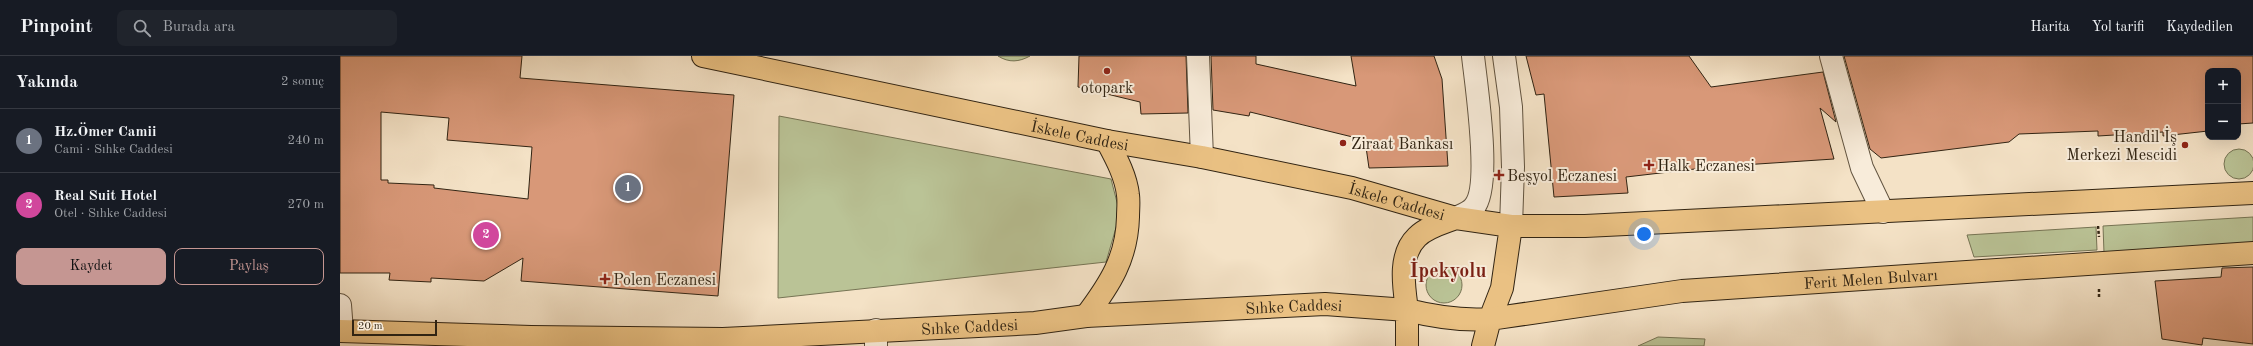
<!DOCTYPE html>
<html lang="tr">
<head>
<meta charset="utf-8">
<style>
	:root { --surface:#171b24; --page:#20242c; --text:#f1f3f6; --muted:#9ea1a6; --line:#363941; --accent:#c59692 }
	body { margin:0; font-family:"Old Standard TT",serif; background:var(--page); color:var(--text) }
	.controls { position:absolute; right:12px; top:12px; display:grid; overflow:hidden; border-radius:8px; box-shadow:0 4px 16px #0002 }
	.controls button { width:36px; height:36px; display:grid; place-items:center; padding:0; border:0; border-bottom:1px solid var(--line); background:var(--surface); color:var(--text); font:20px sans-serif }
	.scale { position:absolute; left:12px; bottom:10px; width:85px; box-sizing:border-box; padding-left:4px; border:2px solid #312413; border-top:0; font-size:11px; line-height:14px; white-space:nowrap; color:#312413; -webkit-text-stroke:3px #f8ecda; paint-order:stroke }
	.you { position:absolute; left:1304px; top:178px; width:14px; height:14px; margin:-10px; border:3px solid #fff; border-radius:50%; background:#1a73e8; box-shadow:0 0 0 6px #1a73e833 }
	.badge { display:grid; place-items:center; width:26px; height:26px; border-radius:50%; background:var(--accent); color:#fff; font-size:13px; font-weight:700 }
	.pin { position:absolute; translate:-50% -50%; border:2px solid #fff; box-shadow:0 1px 4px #0006 }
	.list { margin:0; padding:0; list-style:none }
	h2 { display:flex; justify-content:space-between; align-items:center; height:52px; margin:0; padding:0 16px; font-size:17px }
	h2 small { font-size:13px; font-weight:400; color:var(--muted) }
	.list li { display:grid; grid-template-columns:26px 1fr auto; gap:12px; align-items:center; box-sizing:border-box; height:64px; padding:0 16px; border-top:1px solid var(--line) }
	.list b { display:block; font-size:15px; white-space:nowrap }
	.list p { margin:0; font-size:13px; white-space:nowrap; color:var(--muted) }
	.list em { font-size:13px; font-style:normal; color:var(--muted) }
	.actions { display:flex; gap:8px; padding:12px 16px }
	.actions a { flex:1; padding:9px 0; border:1px solid var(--accent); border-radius:8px; text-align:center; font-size:14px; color:var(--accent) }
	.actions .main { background:var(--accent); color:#111 }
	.icon { flex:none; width:22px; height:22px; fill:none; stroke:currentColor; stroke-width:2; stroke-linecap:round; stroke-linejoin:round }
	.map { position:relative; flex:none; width:1913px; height:290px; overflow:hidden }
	header { display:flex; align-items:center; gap:24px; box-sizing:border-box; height:56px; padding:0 20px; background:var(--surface); border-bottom:1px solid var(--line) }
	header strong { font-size:19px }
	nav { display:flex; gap:22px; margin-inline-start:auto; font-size:14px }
	.search { width:280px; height:36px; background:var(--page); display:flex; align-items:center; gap:10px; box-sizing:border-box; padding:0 14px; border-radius:8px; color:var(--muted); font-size:15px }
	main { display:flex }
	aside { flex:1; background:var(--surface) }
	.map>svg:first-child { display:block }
</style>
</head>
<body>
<header>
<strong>Pinpoint</strong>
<div class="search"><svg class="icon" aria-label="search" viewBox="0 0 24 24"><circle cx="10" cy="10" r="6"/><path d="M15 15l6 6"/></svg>Burada ara</div>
<nav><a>Harita</a><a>Yol tarifi</a><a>Kaydedilen</a></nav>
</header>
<main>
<aside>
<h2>Yakında<small>2 sonuç</small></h2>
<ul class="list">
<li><span class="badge" style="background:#6b7280">1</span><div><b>Hz.Ömer Camii</b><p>Cami · Sıhke Caddesi</p></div><em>240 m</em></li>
<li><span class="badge" style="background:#d1479c">2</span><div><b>Real Suit Hotel</b><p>Otel · Sıhke Caddesi</p></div><em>270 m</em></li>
</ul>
<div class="actions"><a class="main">Kaydet</a><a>Paylaş</a></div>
</aside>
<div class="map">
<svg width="1913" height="290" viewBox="0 0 1913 290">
	<rect width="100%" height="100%" fill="#f4e2c6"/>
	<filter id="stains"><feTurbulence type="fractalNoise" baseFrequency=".005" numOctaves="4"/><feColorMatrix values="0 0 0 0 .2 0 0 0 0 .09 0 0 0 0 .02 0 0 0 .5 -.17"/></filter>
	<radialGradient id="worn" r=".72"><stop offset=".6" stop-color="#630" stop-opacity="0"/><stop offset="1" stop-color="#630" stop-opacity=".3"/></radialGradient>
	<path fill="#bac396" stroke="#767454" d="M658,0H690C679,6 669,7 658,0Z
		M439,60L771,123L780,158L766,206L438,242Z
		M1884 108a15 15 0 1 1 30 0a15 15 0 1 1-30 0Z
		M1913,161V188L1764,197L1763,170Z
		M1756,171L1757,194L1634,201L1627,179Z
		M1086 229a18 18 0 1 1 36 0a18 18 0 1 1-36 0Z
		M1318,281L1365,283L1364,290H1298Z"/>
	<path fill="#d89878" stroke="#312413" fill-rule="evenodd" d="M0,0H182L180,22L394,39L378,240L181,225L183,202L144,225L91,222V226L49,224L50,217H0ZM41,56L109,62L107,84L192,91L188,143L94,132V129L48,127V124H41Z
		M739,0H846L848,57L801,58L800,46L738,31Z
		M871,0H916V8L1016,30L1011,0H1094L1102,23L1108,110L1029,112L1025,84L910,56L909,60L873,54Z
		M1186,0H1349L1371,31L1483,16L1496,66L1480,52L1494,103L1372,111L1286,121L1288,137L1214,141L1204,38L1196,39Z
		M1504,0H1913V67L1898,68V15H1868V75L1823,80V76L1758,80V75L1679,78L1669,86L1541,102L1530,93Z
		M1913,211V288L1863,282L1862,289L1822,283L1815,225L1881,221L1882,212Z"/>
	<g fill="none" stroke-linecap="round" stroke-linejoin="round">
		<g stroke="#625440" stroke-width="24">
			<path id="minor" d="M858,0L862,101
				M1164,0L1171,51L1173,111L1171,170
				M1491,0L1522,112L1543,156
				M1116,162C1122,159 1130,156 1134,151C1152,131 1136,28 1133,0
				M0,249L2,275
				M536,290V274"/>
		</g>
		<g stroke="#312413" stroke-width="24">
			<g id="major">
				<path id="s1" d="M363,0L767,85L862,101L1012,132L1116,162"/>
				<path d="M1116,162L1171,170L1162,232L1150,263C1121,265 1095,261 1067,254C1064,231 1058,199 1077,181C1087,171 1103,167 1116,162Z"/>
				<path d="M1171,170H1245L1913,137"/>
				<path d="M746,260C770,228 787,202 788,161C788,154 789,146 788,139C786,120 776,102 767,85"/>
				<path id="s2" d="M0,275L191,281L383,283L695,267L746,260L985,248L1067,254V290"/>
				<path id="s3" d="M1143,290L1150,263L1342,235L1913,197"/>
			</g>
		</g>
		<path stroke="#312413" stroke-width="2.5" stroke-dasharray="3 2" stroke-linecap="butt" d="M1758,170L1759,181
			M1759,241V232"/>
		<use href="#minor" stroke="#f8ecda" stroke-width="22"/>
		<use href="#major" stroke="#eac183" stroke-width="22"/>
	</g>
	<g fill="#8f2418" stroke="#f8ecda" stroke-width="1.5">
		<circle cx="767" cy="15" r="4"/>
		<circle cx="1003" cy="87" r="4"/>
		<circle cx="1845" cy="89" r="4"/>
		<path d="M1307 103h4v4h4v4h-4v4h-4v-4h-4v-4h4z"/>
		<path d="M1157 113h4v4h4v4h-4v4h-4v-4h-4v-4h4z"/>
		<path d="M263 217h4v4h4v4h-4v4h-4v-4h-4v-4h4z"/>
	</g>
	<g text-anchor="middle" stroke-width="4" stroke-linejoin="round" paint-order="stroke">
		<g font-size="16" fill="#312413" stroke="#f8ecda" text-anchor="start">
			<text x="767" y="37" text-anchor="middle">otopark</text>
			<text x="1837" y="86" text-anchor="end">Handil İş<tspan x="1837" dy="18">Merkezi Mescidi</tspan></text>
			<text x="1011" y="93">Ziraat Bankası</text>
			<text x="1317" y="115">Halk Eczanesi</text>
			<text x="1167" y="125">Beşyol Eczanesi</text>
			<text x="273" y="229">Polen Eczanesi</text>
		</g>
		<g font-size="16" fill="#312413" stroke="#f8ecda">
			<text dy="6" stroke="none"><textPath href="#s1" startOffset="385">İskele Caddesi</textPath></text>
			<text dy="6" stroke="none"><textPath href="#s1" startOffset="709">İskele Caddesi</textPath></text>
			<text dy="6" stroke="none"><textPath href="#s3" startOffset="411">Ferit Melen Bulvarı</textPath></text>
			<text dy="6" stroke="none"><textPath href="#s2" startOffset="955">Sıhke Caddesi</textPath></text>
			<text dy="6" stroke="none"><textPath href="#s2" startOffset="630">Sıhke Caddesi</textPath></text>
		</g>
		<g font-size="20" font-weight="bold" fill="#7a1f14" stroke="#f8ecda">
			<text x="1108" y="221">İpekyolu</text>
		</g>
	</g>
	<rect width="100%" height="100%" filter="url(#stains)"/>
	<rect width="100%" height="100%" fill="url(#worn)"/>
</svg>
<div class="controls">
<button>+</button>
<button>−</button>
</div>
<div class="scale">20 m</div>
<div class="you"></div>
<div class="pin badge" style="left:288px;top:132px;background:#6b7280">1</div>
<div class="pin badge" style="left:146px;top:179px;background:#d1479c">2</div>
</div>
</main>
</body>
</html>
